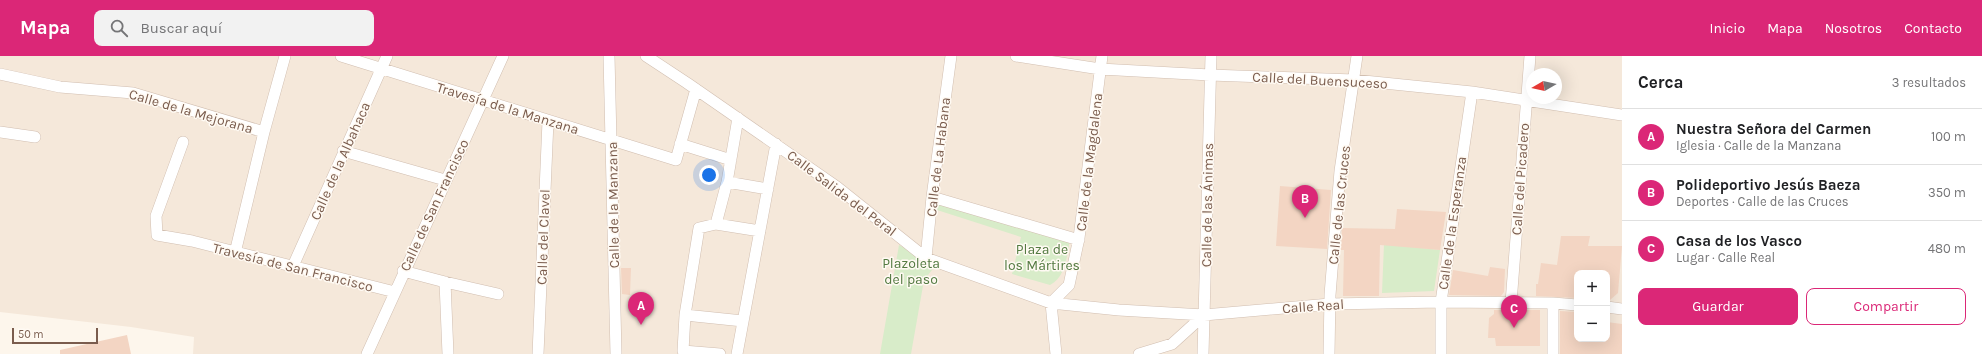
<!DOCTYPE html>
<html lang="es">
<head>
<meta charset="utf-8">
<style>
	:root { --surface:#fff; --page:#f2f2f2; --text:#202124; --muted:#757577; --line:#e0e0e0; --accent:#db2777 }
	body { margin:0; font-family:Karla,sans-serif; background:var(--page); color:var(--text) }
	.controls { position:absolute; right:12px; bottom:12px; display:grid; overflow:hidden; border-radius:8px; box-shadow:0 4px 16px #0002 }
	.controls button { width:36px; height:36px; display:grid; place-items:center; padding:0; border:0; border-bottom:1px solid var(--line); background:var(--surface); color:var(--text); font:20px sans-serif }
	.compass { position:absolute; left:1526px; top:12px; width:36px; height:36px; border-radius:50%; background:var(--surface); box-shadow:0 4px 16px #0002; rotate:261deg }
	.scale { position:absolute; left:12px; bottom:10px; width:86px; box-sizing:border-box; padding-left:4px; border:2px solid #7a5c4d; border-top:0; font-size:11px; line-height:14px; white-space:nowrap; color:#7a5c4d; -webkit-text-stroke:3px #fffaf3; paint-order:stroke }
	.you { position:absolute; left:709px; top:119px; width:14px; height:14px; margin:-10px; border:3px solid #fff; border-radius:50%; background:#1a73e8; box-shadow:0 0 0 6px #1a73e833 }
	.badge { display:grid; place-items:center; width:26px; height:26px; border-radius:50%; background:var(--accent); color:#fff; font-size:13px; font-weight:700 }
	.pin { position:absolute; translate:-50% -33px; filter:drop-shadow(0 1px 2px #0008) }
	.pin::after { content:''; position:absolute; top:21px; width:14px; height:12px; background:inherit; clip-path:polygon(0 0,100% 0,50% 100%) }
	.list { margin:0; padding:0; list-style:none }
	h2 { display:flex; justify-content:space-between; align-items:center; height:52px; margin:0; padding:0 16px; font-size:17px }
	h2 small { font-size:13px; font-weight:400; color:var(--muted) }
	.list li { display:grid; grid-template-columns:26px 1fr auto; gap:12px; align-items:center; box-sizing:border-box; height:56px; padding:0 16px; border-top:1px solid var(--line) }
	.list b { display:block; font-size:15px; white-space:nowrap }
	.list p { margin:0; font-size:13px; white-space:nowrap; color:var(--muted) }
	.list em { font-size:13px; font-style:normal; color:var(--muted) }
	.actions { display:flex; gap:8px; padding:12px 16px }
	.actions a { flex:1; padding:9px 0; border:1px solid var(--accent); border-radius:8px; text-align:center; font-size:14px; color:var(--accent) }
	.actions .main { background:var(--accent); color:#fff }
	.icon { flex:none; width:22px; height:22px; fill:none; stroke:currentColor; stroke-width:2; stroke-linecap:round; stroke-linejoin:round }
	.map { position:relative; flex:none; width:1622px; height:298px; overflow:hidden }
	header { display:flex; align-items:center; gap:24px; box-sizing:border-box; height:56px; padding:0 20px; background:var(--accent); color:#fff }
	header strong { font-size:19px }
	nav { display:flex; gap:22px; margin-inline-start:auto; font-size:14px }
	.search { width:280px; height:36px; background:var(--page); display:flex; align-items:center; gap:10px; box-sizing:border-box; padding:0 14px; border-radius:8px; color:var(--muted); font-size:15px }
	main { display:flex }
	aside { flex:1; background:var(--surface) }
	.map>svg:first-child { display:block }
</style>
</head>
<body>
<header>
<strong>Mapa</strong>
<div class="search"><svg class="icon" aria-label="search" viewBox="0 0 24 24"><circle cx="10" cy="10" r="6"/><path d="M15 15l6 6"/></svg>Buscar aquí</div>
<nav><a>Inicio</a><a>Mapa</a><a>Nosotros</a><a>Contacto</a></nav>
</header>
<main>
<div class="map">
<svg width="1622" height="298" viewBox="0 0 1622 298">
	<rect width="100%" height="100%" fill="#fdf6ec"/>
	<path fill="#f5e8da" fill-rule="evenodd" d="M0,0H1622V298H193L194,281L131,271L0,256ZM1532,18H1556V42H1532ZM1577,217H1607V283H1577Z"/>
	<path fill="#d8ecc9" d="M939,138L1070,183C1067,199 1066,221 1050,229L1012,218L1021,181L937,154Z
		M1384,188L1440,194L1434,235L1382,237Z
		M899,189L936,209L924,224L911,298H880Z"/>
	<path fill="#f3d5c3" d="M1280,130L1331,134L1327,193L1276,190Z
		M1397,153L1446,156L1440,194L1380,189L1379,240H1343L1344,194H1341L1342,172L1395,173Z
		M1561,180H1590L1588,190H1622L1618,237L1610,244H1607V217H1577V242L1536,240V228H1538L1541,207L1557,209Z
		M1490,211L1505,213L1504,236L1501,240L1449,239L1453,214L1488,220Z
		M621,212H631L630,239L622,238Z
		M1494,254H1540V290H1496L1495,282H1488L1489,262L1494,258Z
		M1560,255L1577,256V283H1607V266L1622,268V298H1560Z
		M127,279L131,298H60V294Z"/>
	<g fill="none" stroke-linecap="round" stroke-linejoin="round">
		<g stroke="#d1beb0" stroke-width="12">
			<path id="minor" d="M341,0L676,104L696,33
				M609,0L616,298
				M646,0L687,27L837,131L926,202L1051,247L1119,254L1204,259L1330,248L1441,246L1553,247L1577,249
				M1016,0L1100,13L1210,19L1354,24L1472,36L1622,59
				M0,18L60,31L133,37L264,76
				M738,62L727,126L716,168L760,175
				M0,76L35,81
				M183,86L156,160L157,179L192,185L395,236
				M680,88L731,104
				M343,95L445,124
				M727,126L768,133
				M932,141L1079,184
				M716,168L699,172L685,259L683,295L720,298
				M235,197L264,76L285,0
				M926,202L932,141L951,0
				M293,210L387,0
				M403,215L445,226L498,238
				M445,226L448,298
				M1051,247L1069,229L1079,182L1102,0
				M1051,247L1056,298
				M1511,247L1530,0
				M1607,251L1622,253
				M685,259L743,265
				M367,298L503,0
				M538,298L548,65
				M737,298L776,88
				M1139,298L1172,288L1204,259
				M1203,298L1211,0
				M1329,298L1330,239L1340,115L1357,0
				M1441,298V246L1472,36
				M1553,298V247"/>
		</g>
		<use href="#minor" stroke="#fff" stroke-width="11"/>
	</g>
	<g text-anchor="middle" stroke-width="3" stroke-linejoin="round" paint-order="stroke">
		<g font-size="14" fill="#7a5c4d" stroke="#fffaf3">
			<text transform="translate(1320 24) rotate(3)" y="5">Calle del Buensuceso</text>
			<text transform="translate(508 52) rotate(17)" y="5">Travesía de la Manzana</text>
			<text transform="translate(191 55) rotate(16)" y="5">Calle de la Mejorana</text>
			<text transform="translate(938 101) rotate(-83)" y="5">Calle de La Habana</text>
			<text transform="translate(340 105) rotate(-66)" y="5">Calle de la Albahaca</text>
			<text transform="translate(1089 106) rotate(-83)" y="5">Calle de la Magdalena</text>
			<text transform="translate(1520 123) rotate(-86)" y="5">Calle del Picadero</text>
			<text transform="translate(842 137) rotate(37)" y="5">Calle Salida del Peral</text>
			<text transform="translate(434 149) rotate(-65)" y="5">Calle de San Francisco</text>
			<text transform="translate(613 149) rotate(-91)" y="5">Calle de la Manzana</text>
			<text transform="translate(1207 149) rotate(-89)" y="5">Calle de las Ánimas</text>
			<text transform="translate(1339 149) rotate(-84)" y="5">Calle de las Cruces</text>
			<text transform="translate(1452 167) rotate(-82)" y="5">Calle de la Esperanza</text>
			<text transform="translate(543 181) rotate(-88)" y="5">Calle del Clavel</text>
			<text transform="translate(293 211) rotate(14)" y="5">Travesía de San Francisco</text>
			<text transform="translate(1313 250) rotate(-4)" y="5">Calle Real</text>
		</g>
		<g font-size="14" fill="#537a41" stroke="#fffaf3">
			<text x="1042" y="198">Plaza de<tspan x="1042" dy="16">los Mártires</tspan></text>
			<text x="911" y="212">Plazoleta<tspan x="911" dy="16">del paso</tspan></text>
		</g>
	</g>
</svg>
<div class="controls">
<button>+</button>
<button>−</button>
</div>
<svg class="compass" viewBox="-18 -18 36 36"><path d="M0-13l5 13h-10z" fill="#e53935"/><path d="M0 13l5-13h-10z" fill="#757577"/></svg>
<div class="scale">50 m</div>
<div class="you"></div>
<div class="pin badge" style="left:641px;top:269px">A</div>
<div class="pin badge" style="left:1305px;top:162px">B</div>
<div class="pin badge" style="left:1514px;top:272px">C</div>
</div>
<aside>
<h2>Cerca<small>3 resultados</small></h2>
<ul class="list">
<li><span class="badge">A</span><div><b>Nuestra Señora del Carmen</b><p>Iglesia · Calle de la Manzana</p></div><em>100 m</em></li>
<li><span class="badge">B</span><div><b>Polideportivo Jesús Baeza</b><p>Deportes · Calle de las Cruces</p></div><em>350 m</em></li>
<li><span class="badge">C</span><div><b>Casa de los Vasco</b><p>Lugar · Calle Real</p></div><em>480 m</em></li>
</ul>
<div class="actions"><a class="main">Guardar</a><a>Compartir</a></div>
</aside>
</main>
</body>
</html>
